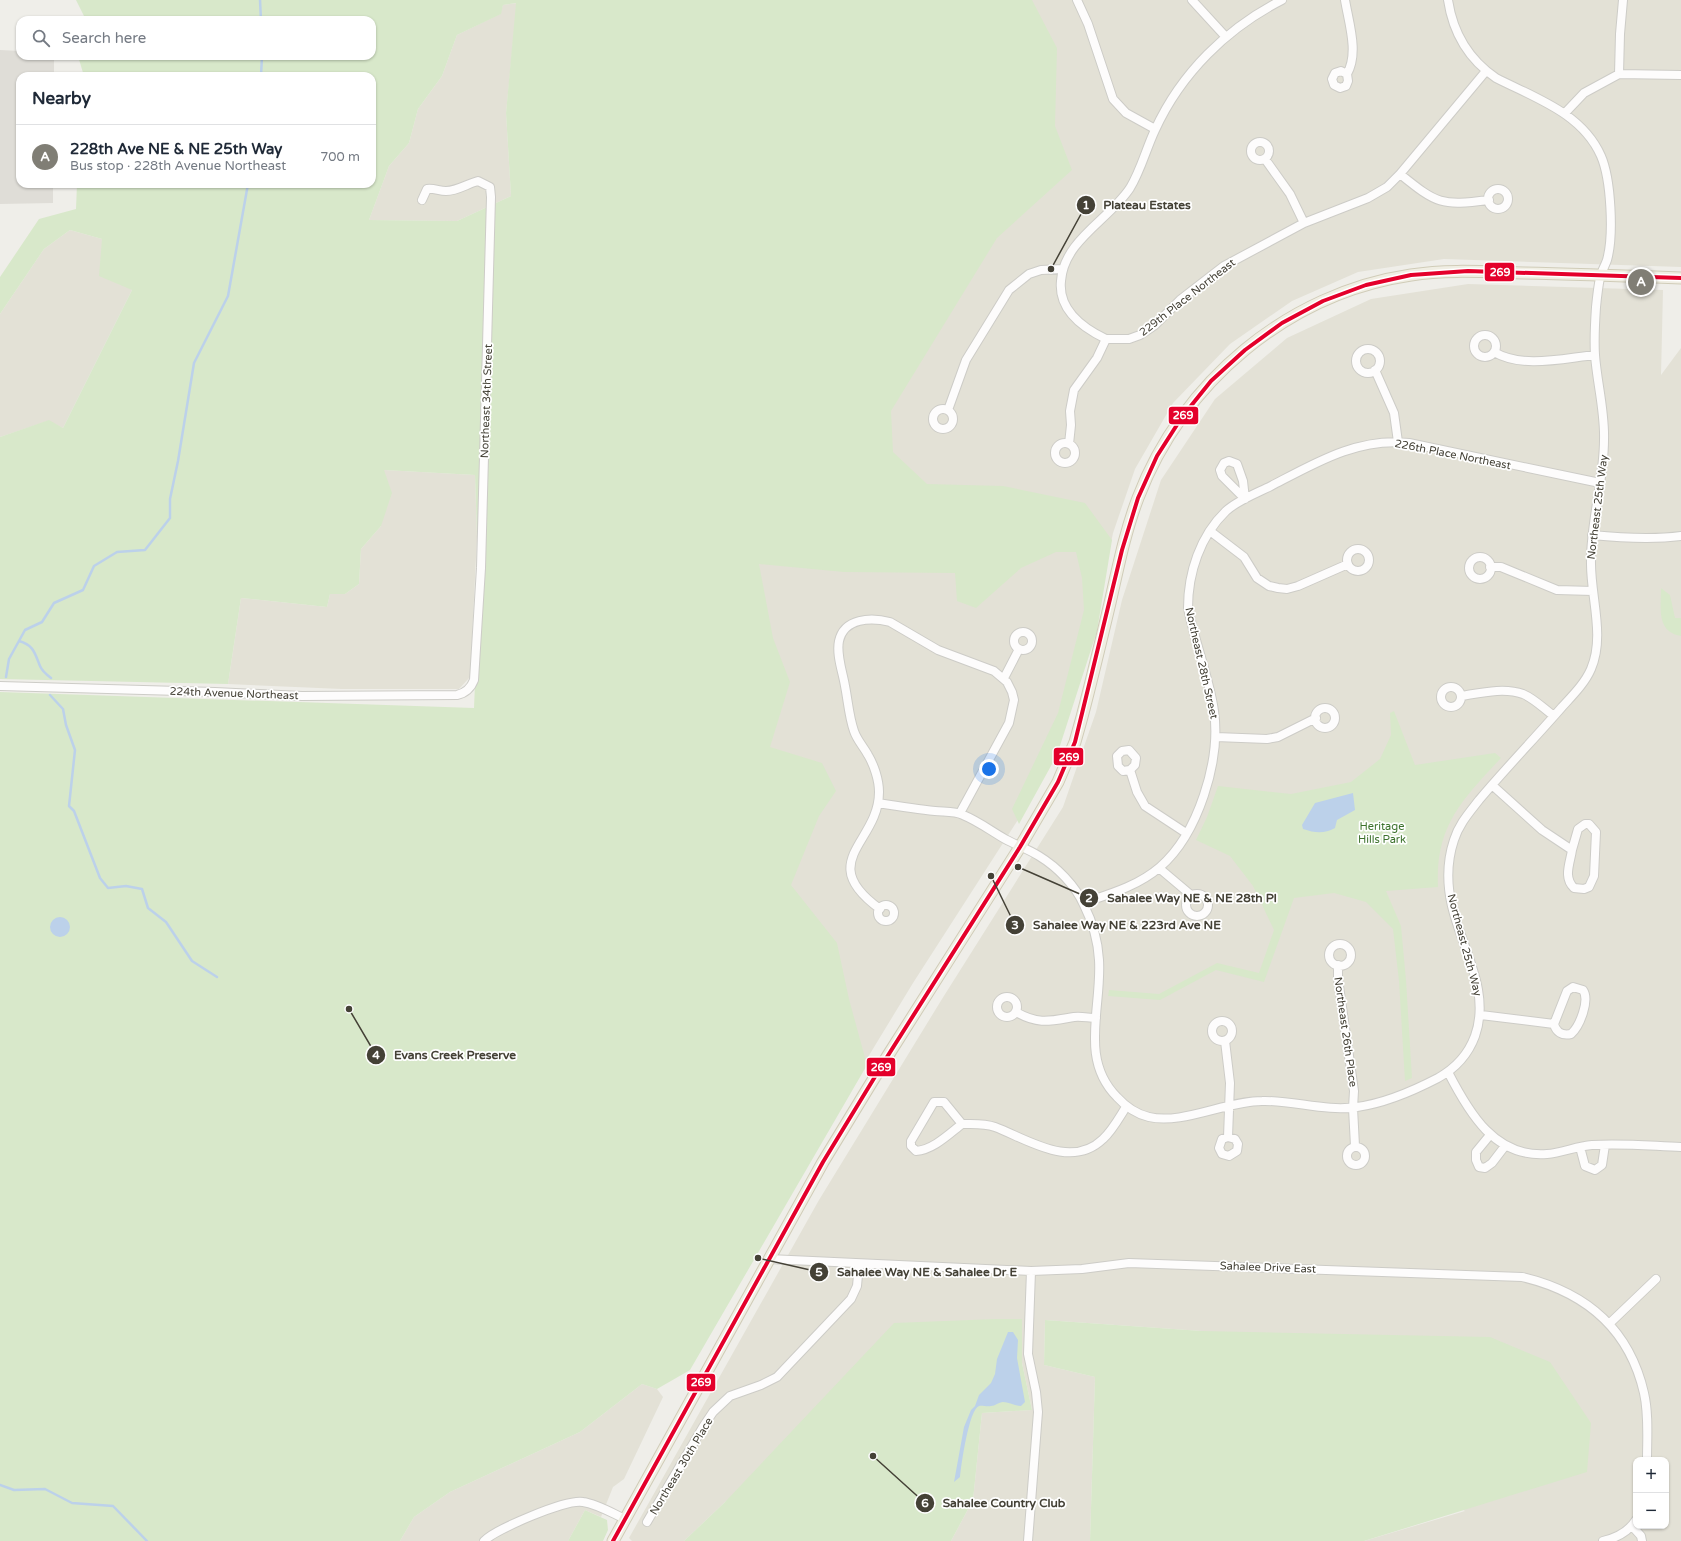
<!DOCTYPE html>
<html lang="en">
<head>
<meta charset="utf-8">
<style>
	:root { --surface:#fff; --page:#f6f6f7; --text:#1f2937; --muted:#747a83; --line:#e0e1e3; --accent:#807e75 }
	body { margin:0; font-family:"Varela Round",sans-serif; background:var(--page); color:var(--text) }
	.controls { position:absolute; right:12px; bottom:12px; display:grid; overflow:hidden; border-radius:8px; box-shadow:0 1px 3px #0004 }
	.controls button { width:36px; height:36px; display:grid; place-items:center; padding:0; border:0; border-bottom:1px solid var(--line); background:var(--surface); color:var(--text); font:20px sans-serif }
	.you { position:absolute; left:989px; top:769px; width:14px; height:14px; margin:-10px; border:3px solid #fff; border-radius:50%; background:#1a73e8; box-shadow:0 0 0 6px #1a73e833 }
	.badge { display:grid; place-items:center; width:26px; height:26px; border-radius:50%; background:var(--accent); color:#fff; font-size:13px; font-weight:700 }
	.pin { position:absolute; translate:-50% -50%; border:2px solid #fff; box-shadow:0 1px 4px #0006 }
	.list { margin:0; padding:0; list-style:none }
	h2 { display:flex; justify-content:space-between; align-items:center; height:52px; margin:0; padding:0 16px; font-size:17px }
	h2 small { font-size:13px; font-weight:400; color:var(--muted) }
	.list li { display:grid; grid-template-columns:26px 1fr auto; gap:12px; align-items:center; box-sizing:border-box; height:64px; padding:0 16px; border-top:1px solid var(--line) }
	.list b { display:block; font-size:15px; white-space:nowrap }
	.list p { margin:0; font-size:13px; white-space:nowrap; color:var(--muted) }
	.list em { font-size:13px; font-style:normal; color:var(--muted) }
	.icon { flex:none; width:22px; height:22px; fill:none; stroke:currentColor; stroke-width:2; stroke-linecap:round; stroke-linejoin:round }
	.map { position:relative; flex:none; width:1681px; height:1541px; overflow:hidden }
	.search { position:absolute; background:var(--surface); box-shadow:0 1px 3px #0004; left:16px; top:16px; width:360px; height:44px; display:flex; align-items:center; gap:10px; box-sizing:border-box; padding:0 14px; border-radius:12px; color:var(--muted); font-size:15px }
	.panel { position:absolute; background:var(--surface); box-shadow:0 1px 3px #0004; left:16px; top:72px; width:360px; height:116px; border-radius:12px }
	.map>svg:first-child { display:block }
</style>
</head>
<body>
<div class="map">
<svg width="1681" height="1541" viewBox="0 0 1681 1541">
	<rect width="100%" height="100%" fill="#efeee9"/>
	<path fill="#e3e1d6" fill-rule="evenodd" d="M732,0H1681V267L1444,259L1358,272L1292,301L1230,344L1173,403L1135,469L1113,533L1097,612L1023,812L913,983L783,1197Z
		M517,3L506,113L511,196L457,221L369,220L389,166L409,143L418,109L442,76L457,35L500,14L503,5Z
		M70,230L102,239L132,290L63,428L48,421L0,437V314L44,249Z
		M1468,284L1663,290L1661,375L1681,348V1541H1364L1465,1511L1202,1331L1045,1320L1044,1365L1095,1377L1090,1541H951L973,1500L982,1413L1032,1410L1022,1363V1319H995L725,1502L684,1541H632L629,1538L819,1200L942,999L1063,807L1096,712L1122,600L1161,480L1215,399L1287,338L1371,299ZM1636,1460H1666V1526H1636Z
		M384,470L475,475L477,537L470,677L459,689H342L228,684L241,598L327,607L330,594H345L359,584L361,549L381,526Z
		M642,1384L657,1389L663,1397L624,1479L613,1487L601,1517L585,1510L568,1541H400L414,1517L450,1492L580,1432Z"/>
	<path fill="#dfddd7" d="M0,50L20,51V56H54V76H20V184H53V203L0,204Z"/>
	<path fill="#d8e8ca" fill-rule="evenodd" d="M76,0H1032L1057,48L1055,126L1072,170L997,238L891,411L893,452L927,484L1003,486L1085,503L1112,540L1097,631L1057,755L1019,824L1012,809L1058,713L1084,610L1082,578L1076,552H1056L1021,568L976,608L957,601L955,573L844,572L759,564L773,638L790,682L770,747L822,763L836,791L819,816L791,885L837,943L849,999L867,1065L690,1370L657,1389L642,1384L580,1432L450,1492L414,1517L400,1541H0V692L474,708L481,537H477L475,475L384,470L392,493L381,526L361,549L359,584L345,594H330L327,607L241,598L228,684L0,679V437L49,420L63,428L132,290L99,276L102,239L70,230L44,249L0,314V277L39,219L76,209L77,184H372V76H84L78,56H372V20H86ZM516,3L506,113L511,196L457,221L369,220L389,166L409,143L418,109L442,76L457,35L501,14L503,5Z
		M1661,588L1670,595L1675,618H1681V636C1656,632 1661,608 1661,588Z
		M1394,711L1415,765L1495,753L1501,758C1462,800 1435,826 1438,887L1386,891L1401,926L1406,980L1412,1078L1405,1081L1399,981L1393,929L1366,902L1334,893L1294,898L1264,982L1216,970L1160,1000L1108,996L1109,990L1159,994L1217,963L1259,973L1274,930L1253,886L1230,856L1196,840L1207,817L1218,786L1291,794L1351,782L1380,759L1391,735L1390,713Z
		M995,1319H1022V1363L1032,1410L982,1413L973,1500L951,1541H684L725,1502L894,1323Z
		M1045,1320L1202,1331L1490,1337L1550,1362L1591,1423L1587,1472L1364,1541H1090L1095,1377L1044,1365Z
		M585,1510L607,1520L608,1530L603,1541H568Z"/>
	<path fill="#bcd1ea" d="M1353,793L1355,810L1337,820L1335,828C1324,834 1315,833 1303,829L1302,825L1315,803Z
		M50 927a10 10 0 1 1 20 0a10 10 0 1 1-20 0Z
		M1008,1332H1013L1018,1340L1017,1358L1025,1402L1021,1406C1015,1406 1009,1402 1003,1402C999,1402 995,1406 991,1406C987,1407 982,1405 979,1406C969,1409 961,1466 960,1477L954,1482L964,1427L971,1410L975,1406L979,1395L991,1383L995,1374L997,1359Z"/>
	<g fill="none" stroke-linecap="round" stroke-linejoin="round">
		<path stroke="#bcd1ea" stroke-width="2.5" d="M260,0L261,20
			M261,76L262,56
			M19,641C34,645 35,654 40,666C42,671 47,675 51,678
			M6,677L9,659L25,630L42,622L54,603L83,590L94,566L117,552L145,550L170,518V499L178,461L194,363L228,296L248,184
			M50,695L63,709L66,725L75,750L69,806L74,811L100,878L108,888L126,886L142,889L148,908L166,922L192,961L217,977
			M0,1485L14,1490L45,1489L72,1503L113,1506L147,1541"/>
		<g stroke="#cdccc7" stroke-width="10">
			<path id="minor" d="M1077,0L1088,24L1113,99L1126,113L1155,129
				M1192,0L1225,36
				M1345,0C1349,24 1359,53 1347,74L1348,81L1346,86L1340,88L1334,85L1332,79L1335,73L1341,71L1347,74
				M1619,74L1620,34L1623,0
				M1565,113L1584,93L1619,74L1681,75
				M1251 151a9 9 0 1 1 18 0a9 9 0 1 1-18 0Z
				M1265,159L1290,194L1304,223
				M1400,174C1437,204 1441,206 1489,200
				M1488 199a10 10 0 1 1 20 0a10 10 0 1 1-20 0Z
				M1474 346a11 11 0 1 1 22 0a11 11 0 1 1-22 0Z
				M1106,339C1083,328 1058,310 1061,281C1064,240 1109,220 1130,188C1141,170 1146,149 1155,130C1181,73 1227,28 1282,0
				M1356 361a12 12 0 1 1 24 0a12 12 0 1 1-24 0Z
				M1494,352C1523,369 1564,358 1595,355
				M1375,370L1394,413L1398,442
				M933 419a10 10 0 1 1 20 0a10 10 0 1 1-20 0Z
				M948,410L966,360L1009,290L1029,274L1041,270L1063,269
				M1055 453a10 10 0 1 1 20 0a10 10 0 1 1-20 0Z
				M1069,444L1071,425L1070,411L1074,390L1097,358L1106,339H1129L1140,335L1155,325L1180,300L1224,266L1304,223L1368,198L1387,187L1400,174L1486,71
				M1229,461L1237,464L1243,481L1245,499L1222,476L1220,470L1224,463Z
				M1210,531L1244,557L1257,578L1269,586L1278,588L1287,589L1298,586L1348,564
				M1592,535C1622,538 1651,540 1681,536
				M1347 560a11 11 0 1 1 22 0a11 11 0 1 1-22 0Z
				M1469 568a11 11 0 1 1 22 0a11 11 0 1 1-22 0Z
				M1490,567H1501L1557,590L1593,591
				M1014 641a9 9 0 1 1 18 0a9 9 0 1 1-18 0Z
				M1004,678L1019,649
				M0,686L215,692L302,696L457,695C466,693 471,688 474,680L481,568L491,197L490,187L478,181C467,184 457,191 446,191C439,191 434,188 427,189L422,200
				M1441 697a10 10 0 1 1 20 0a10 10 0 1 1-20 0Z
				M1461,696C1480,693 1504,687 1523,694C1535,699 1544,709 1554,716
				M1315 718a10 10 0 1 1 20 0a10 10 0 1 1-20 0Z
				M1216,737L1267,739L1278,737L1316,718
				M1130,770L1123,771L1118,766L1117,756L1122,751L1129,750L1136,758L1135,765L1130,770L1137,792L1145,806L1186,833
				M1492,785L1542,830L1572,850C1570,864 1563,877 1574,888L1584,889L1589,887L1594,876L1596,832L1589,824H1585L1578,829L1572,850
				M878,803C897,806 916,809 935,811C944,812 955,811 963,815C978,821 991,831 1005,839C1016,845 1028,849 1039,856C1057,867 1075,885 1084,905C1092,921 1098,942 1099,960C1102,1008 1079,1059 1117,1097C1126,1107 1136,1114 1149,1117C1182,1125 1226,1101 1262,1101C1293,1100 1326,1112 1357,1107C1386,1103 1413,1091 1438,1078C1456,1068 1468,1055 1475,1036C1491,991 1462,949 1452,906C1447,885 1447,861 1454,840C1459,824 1469,813 1479,800C1506,768 1535,738 1562,707C1573,695 1585,683 1591,669C1605,637 1591,598 1591,564C1590,523 1604,482 1604,440C1605,411 1597,383 1595,355C1594,339 1595,322 1596,307C1597,297 1598,287 1600,278C1601,272 1605,266 1607,260C1614,235 1611,179 1601,156C1582,113 1535,98 1496,78C1468,59 1453,33 1448,0
				M1159,868L1191,895
				M1186 905a11 11 0 1 1 22 0a11 11 0 1 1-22 0Z
				M1083,903C1110,894 1138,886 1160,867C1198,834 1221,761 1214,711C1209,677 1195,643 1188,608C1188,573 1200,536 1226,511C1238,500 1257,493 1271,486C1315,463 1358,437 1409,443L1600,483
				M878 913a8 8 0 1 1 16 0a8 8 0 1 1-16 0Z
				M880,909C814,861 879,843 879,792C879,780 874,765 868,755C863,746 857,740 854,731C849,717 848,701 845,686C843,673 836,655 839,641C844,618 871,617 890,622L938,650L994,671L1007,682L1012,692L1014,700L1009,723L960,813
				M1329 955a11 11 0 1 1 22 0a11 11 0 1 1-22 0Z
				M1338,965V979L1354,1091L1353,1108L1355,1146
				M997 1007a10 10 0 1 1 20 0a10 10 0 1 1-20 0Z
				M1016,1012C1039,1025 1050,1021 1074,1017C1081,1016 1089,1018 1096,1018
				M1481,1015L1554,1024C1556,1032 1562,1036 1571,1034C1580,1026 1590,1000 1583,990L1573,987L1567,991L1554,1024
				M1212 1031a10 10 0 1 1 20 0a10 10 0 1 1-20 0Z
				M1225,1041L1230,1083L1228,1137L1235,1139L1238,1144L1237,1151L1229,1156L1222,1154L1219,1148L1222,1139L1228,1137
				M1448,1072C1469,1113 1495,1158 1547,1154C1562,1153 1577,1146 1592,1145C1622,1143 1652,1146 1681,1147
				M962,1124C949,1134 933,1150 916,1151L911,1146V1141L934,1102H944L962,1124C973,1124 984,1123 995,1127C1027,1139 1071,1170 1103,1139C1112,1131 1119,1118 1126,1107
				M1490,1135L1476,1152V1160L1479,1167L1485,1168L1492,1163L1505,1146
				M1347 1156a9 9 0 1 1 18 0a9 9 0 1 1-18 0Z
				M1580,1147L1585,1166L1595,1170L1602,1165L1605,1145
				M769,1259L1031,1271L1082,1269L1129,1263L1522,1277C1585,1292 1629,1328 1644,1393C1649,1415 1647,1438 1647,1460
				M1610,1323L1656,1279
				M647,1522L703,1427L713,1412L730,1396L761,1385L777,1377L851,1299L857,1286L859,1264
				M1632,1526L1641,1536L1642,1541
				M484,1541C496,1529 566,1499 583,1502C597,1504 612,1513 625,1519
				M1028,1541L1038,1412L1036,1392L1028,1354L1031,1271
				M1603,1541C1616,1538 1629,1531 1636,1520"/>
		</g>
		<g stroke="#d0ccb8" stroke-width="13">
			<path id="major" d="M613,1541L823,1162L887,1057L1020,847L1058,782L1075,742L1082,717C1092,679 1101,641 1110,603C1118,568 1125,532 1138,498C1182,382 1288,293 1411,275C1448,269 1487,272 1524,273C1577,274 1629,276 1681,278"/>
		</g>
		<use href="#minor" stroke="#fdfcfc" stroke-width="8"/>
		<use href="#major" stroke="#f0eee3" stroke-width="11"/>
		<g stroke="#fff" stroke-width="7">
			<path id="bus-1" d="M613,1541L823,1162L887,1057L1020,847L1058,782L1075,742L1122,550L1138,498L1157,456L1182,417L1211,381L1245,350L1282,323L1323,301L1366,285L1411,275L1468,271L1681,278"/>
		</g>
		<use href="#bus-1" stroke="#e4002b" stroke-width="4"/>
	</g>
	<g text-anchor="middle" stroke-width="3.5" stroke-linejoin="round" paint-order="stroke">
		<g font-size="11" fill="#444136" stroke="#fff">
			<text transform="translate(1187 297) rotate(-38)" y="4">229th Place Northeast</text>
			<text transform="translate(486 401) rotate(-88)" y="4">Northeast 34th Street</text>
			<text transform="translate(1453 454) rotate(11)" y="4">226th Place Northeast</text>
			<text transform="translate(1597 507) rotate(-83)" y="4">Northeast 25th Way</text>
			<text transform="translate(1202 663) rotate(77)" y="4">Northeast 28th Street</text>
			<text transform="translate(234 693) rotate(2)" y="4">224th Avenue Northeast</text>
			<text transform="translate(1465 945) rotate(75)" y="4">Northeast 25th Way</text>
			<text transform="translate(1346 1032) rotate(82)" y="4">Northeast 26th Place</text>
			<text transform="translate(1268 1267) rotate(2)" y="4">Sahalee Drive East</text>
			<text transform="translate(681 1466) rotate(-59)" y="4">Northeast 30th Place</text>
		</g>
		<g font-size="11" fill="#3d722d" stroke="#fff">
			<text x="1382" y="830">Heritage<tspan x="1382" dy="13">Hills Park</tspan></text>
		</g>
	</g>
	<path fill="none" stroke="#444136" stroke-width="1.5" d="M1051 269L1086 205M1018 867L1089 898M991 876L1015 925M349 1009L376 1055M758 1258L819 1272M873 1456L925 1503"/>
	<g fill="#444136" stroke="#fff" stroke-width="1.5">
		<circle cx="1051" cy="269" r="4"/>
		<circle cx="1018" cy="867" r="4"/>
		<circle cx="991" cy="876" r="4"/>
		<circle cx="349" cy="1009" r="4"/>
		<circle cx="758" cy="1258" r="4"/>
		<circle cx="873" cy="1456" r="4"/>
		<circle cx="1086" cy="205" r="10"/>
		<circle cx="1089" cy="898" r="10"/>
		<circle cx="1015" cy="925" r="10"/>
		<circle cx="376" cy="1055" r="10"/>
		<circle cx="819" cy="1272" r="10"/>
		<circle cx="925" cy="1503" r="10"/>
	</g>
	<g font-size="12" text-anchor="middle" font-weight="bold" fill="#fff">
		<text x="1086" y="209">1</text>
		<text x="1089" y="902">2</text>
		<text x="1015" y="929">3</text>
		<text x="376" y="1059">4</text>
		<text x="819" y="1276">5</text>
		<text x="925" y="1507">6</text>
	</g>
	<g font-size="12" text-anchor="middle" font-weight="bold" fill="#444136" stroke="#fff" stroke-width="3.5" stroke-linejoin="round" paint-order="stroke">
		<text x="1147" y="209">Plateau Estates</text>
		<text x="1192" y="902">Sahalee Way NE &amp; NE 28th Pl</text>
		<text x="1127" y="929">Sahalee Way NE &amp; 223rd Ave NE</text>
		<text x="455" y="1059">Evans Creek Preserve</text>
		<text x="927" y="1276">Sahalee Way NE &amp; Sahalee Dr E</text>
		<text x="1004" y="1507">Sahalee Country Club</text>
	</g>
	<g stroke="#fff" stroke-width="1.5">
		<rect x="1484" y="262" width="31" height="20" rx="4" fill="#e4002b"/>
		<rect x="1168" y="406" width="31" height="19" rx="4" fill="#e4002b"/>
		<rect x="1053" y="747" width="31" height="19" rx="4" fill="#e4002b"/>
		<rect x="866" y="1057" width="30" height="20" rx="4" fill="#e4002b"/>
		<rect x="686" y="1373" width="30" height="19" rx="4" fill="#e4002b"/>
	</g>
	<g font-size="11" text-anchor="middle" font-weight="bold" fill="#fff">
		<text x="1500" y="276">269</text>
		<text x="1183" y="419">269</text>
		<text x="1069" y="761">269</text>
		<text x="881" y="1071">269</text>
		<text x="701" y="1386">269</text>
	</g>
</svg>
<div class="controls">
<button>+</button>
<button>−</button>
</div>
<div class="you"></div>
<div class="pin badge" style="left:1641px;top:282px">A</div>
<div class="search"><svg class="icon" aria-label="search" viewBox="0 0 24 24"><circle cx="10" cy="10" r="6"/><path d="M15 15l6 6"/></svg>Search here</div>
<section class="panel">
<h2>Nearby<small></small></h2>
<ul class="list">
<li><span class="badge">A</span><div><b>228th Ave NE &amp; NE 25th Way</b><p>Bus stop · 228th Avenue Northeast</p></div><em>700 m</em></li>
</ul>
</section>
</div>
</body>
</html>
